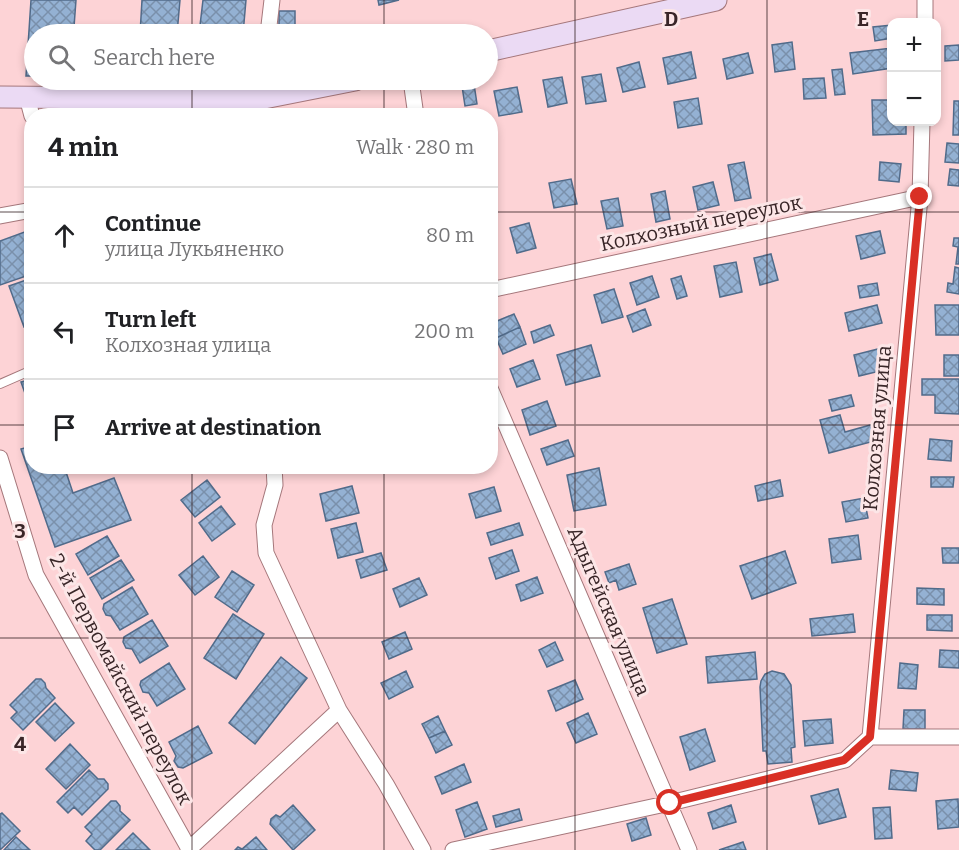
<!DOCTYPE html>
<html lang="en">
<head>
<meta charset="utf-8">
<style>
	:root { --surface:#fff; --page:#f2f2f2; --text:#202124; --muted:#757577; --line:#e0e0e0 }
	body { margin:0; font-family:Bitter,serif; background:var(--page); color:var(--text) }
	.controls { position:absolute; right:18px; top:18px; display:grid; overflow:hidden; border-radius:12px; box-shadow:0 3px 9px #0003 }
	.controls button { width:54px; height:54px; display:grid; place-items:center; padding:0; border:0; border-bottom:2px solid var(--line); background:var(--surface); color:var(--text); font:30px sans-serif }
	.stop { position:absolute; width:18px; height:18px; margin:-14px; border:4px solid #d93025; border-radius:50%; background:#fff }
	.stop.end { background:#d93025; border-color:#fff; box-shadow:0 2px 6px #0008 }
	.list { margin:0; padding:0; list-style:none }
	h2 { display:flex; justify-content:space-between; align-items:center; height:78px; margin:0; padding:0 24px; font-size:26px }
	h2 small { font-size:20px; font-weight:400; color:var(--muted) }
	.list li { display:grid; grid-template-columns:39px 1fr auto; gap:18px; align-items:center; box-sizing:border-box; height:96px; padding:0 24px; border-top:2px solid var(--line) }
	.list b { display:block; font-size:22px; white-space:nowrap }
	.list p { margin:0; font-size:20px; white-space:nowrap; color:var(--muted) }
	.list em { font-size:20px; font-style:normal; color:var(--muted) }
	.icon { flex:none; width:33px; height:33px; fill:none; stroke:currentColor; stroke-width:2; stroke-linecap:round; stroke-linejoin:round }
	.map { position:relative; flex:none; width:959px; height:850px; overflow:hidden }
	.search { position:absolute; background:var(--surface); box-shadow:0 3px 9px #0003; left:24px; top:24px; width:474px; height:66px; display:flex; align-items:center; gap:15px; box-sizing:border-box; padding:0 21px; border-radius:33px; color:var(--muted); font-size:22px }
	.panel { position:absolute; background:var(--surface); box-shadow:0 3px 9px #0003; left:24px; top:108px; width:474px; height:366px; border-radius:24px }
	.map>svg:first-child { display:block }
</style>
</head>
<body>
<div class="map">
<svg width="959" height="850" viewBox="0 0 959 850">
	<defs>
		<pattern id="building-cross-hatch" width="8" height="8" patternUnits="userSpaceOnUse" patternTransform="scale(1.5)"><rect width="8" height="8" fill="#94b1d3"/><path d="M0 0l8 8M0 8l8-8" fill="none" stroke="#7a90ab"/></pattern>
	</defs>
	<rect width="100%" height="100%" fill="#fdd3d6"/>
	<path fill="url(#building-cross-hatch)" stroke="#516b8a" stroke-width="1.5" d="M31,0H76L74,27L103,29L102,34H34V76H26Z
		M142,0H180L177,34H140Z
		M203,0H246L243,34H199Z
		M378,0H399L379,5Z
		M279,11H295V34H279Z
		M892,25V38L875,41L873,27Z
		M792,42L795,69L775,72L772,45Z
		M959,45V60L945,61V46Z
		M892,48V68L853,74L850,53Z
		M691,52L696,78L668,84L663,58Z
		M748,53L753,73L727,79L723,59Z
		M639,62L645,87L623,92L617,68Z
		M842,69L845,94L835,95L832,70Z
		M601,74L606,101L586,104L582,77Z
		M562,77L567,103L548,107L543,80Z
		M824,78L826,98L804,99L803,79Z
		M474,84L477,104L465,106L462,86Z
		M517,87L522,112L499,116L494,91Z
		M698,98L702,124L678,128L674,102Z
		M872,100H892V122H906V134L873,135Z
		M954,101H959V135H953Z
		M947,143L959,144V163L945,162Z
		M744,162L751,198L735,201L728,165Z
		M880,162L901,164L899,182L879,180Z
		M950,169L959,170V186L948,185Z
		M571,179L577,204L554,208L549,183Z
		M713,182L719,205L698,210L693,187Z
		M665,191L670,219L656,222L651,194Z
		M618,198L623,226L607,229L601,201Z
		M529,223L536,248L517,253L510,228Z
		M30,230L32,274L0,285V241Z
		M880,231L885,253L861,259L856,236Z
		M954,238H959V264H956L958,247L953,246Z
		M771,254L778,280L760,285L754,258Z
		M736,262L742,292L720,297L714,266Z
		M955,267L959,268V294L947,292L948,283L953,284Z
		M652,276L659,297L637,305L630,283Z
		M681,276L687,296L677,299L671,279Z
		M32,278V324L24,327L9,286Z
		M877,283L879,295L860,298L858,286Z
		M614,289L623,317L602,323L594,295Z
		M877,305L882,323L849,331L845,313Z
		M935,305H959V335H936Z
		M645,309L651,325L633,332L627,316Z
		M514,314L520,327L496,338L490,324Z
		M550,325L554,335L534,343L531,332Z
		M520,327L526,344L503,354L496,338Z
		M591,345L600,376L566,385L557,355Z
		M878,349L884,370L859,376L854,355Z
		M944,355H959V376H944Z
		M533,360L540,379L517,387L510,369Z
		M32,379V413L21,382Z
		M922,379H959V414L935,413V395H922Z
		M851,395L854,406L832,411L829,400Z
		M547,401L556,426L530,435L522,410Z
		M840,415L845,432L874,424L878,440L829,453L820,420Z
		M930,439L952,441L951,461L928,459Z
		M568,440L574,456L547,465L541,449Z
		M32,446V466H64L73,493L114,478L131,520L55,547L21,449Z
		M599,468L606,505L574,511L567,475Z
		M931,477H954L953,487H931Z
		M207,480L220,497L195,517L181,500Z
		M780,480L783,496L758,501L755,486Z
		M352,486L359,513L326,521L320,494Z
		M494,487L501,511L476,518L469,494Z
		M864,498L868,518L846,522L842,502Z
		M221,506L235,524L212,541L199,523Z
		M356,523L363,552L338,558L331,529Z
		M519,523L523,535L491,545L487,533Z
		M858,535L861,559L832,563L829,539Z
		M107,536L119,556L88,575L76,554Z
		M942,548H959V563H943Z
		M512,550L519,571L496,579L489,558Z
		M785,551L796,583L752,599L740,566Z
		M381,553L387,570L361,578L356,560Z
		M203,556L219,577L195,595L179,575Z
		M121,560L134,580L102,599L90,578Z
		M629,564L636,584L619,590L616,580L609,583L605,572Z
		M232,571L254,585L237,612L215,597Z
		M537,577L543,593L521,601L516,585Z
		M419,578L427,595L400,607L393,589Z
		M132,587L148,614L120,630L111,616L106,615L103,609L104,604Z
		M917,588L944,589V605L917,604Z
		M672,599L687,644L657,653L643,608Z
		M233,614L264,634L236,679L204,658Z
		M853,614L855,632L812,636L810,619Z
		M927,615H952V631L927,630Z
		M152,620L168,646L140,663L132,649L126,648L123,642L124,637Z
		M405,632L412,649L389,659L382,642Z
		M555,642L563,660L547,667L539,650Z
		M940,650L959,651V668L939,667Z
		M755,652L757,679L708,683L706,657Z
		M281,657L307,678L255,744L229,723Z
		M169,663L185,689L157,706L149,693L143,692L140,685L141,681Z
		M900,663L918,665L916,689L898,688Z
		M406,671L413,687L389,699L381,683Z
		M772,671L784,674L791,685L795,747L791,748L792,762L768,764L766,751H763L760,687L761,681L765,674Z
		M36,679H41L45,683L46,688L55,698L23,730L11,718L17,712L10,705Z
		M575,680L583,699L556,711L548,691Z
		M55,703L74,723L55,741L36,722Z
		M904,710H925V729H903Z
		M588,713L597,734L576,743L567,723Z
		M438,716L445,731L429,738L422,724Z
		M831,719L833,743L805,746L803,721Z
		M198,726L212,753L183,768L178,767L174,761L176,756L169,742Z
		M705,729L715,761L690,770L680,737Z
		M445,731L452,745L436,753L429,738Z
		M70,744L90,765L66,789L46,769Z
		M464,764L471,782L442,794L435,777Z
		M89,770L98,779H104L108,784V789L82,815L74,807L68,813L57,802Z
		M891,770L918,773L916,791L889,789Z
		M838,789L846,817L819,824L811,796Z
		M958,799L959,827L938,829L936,801Z
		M111,801H116L120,806V811L130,820L100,850H95L86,841L92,834L85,827Z
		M477,802L487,829L465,837L456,810Z
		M293,805L315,830L293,850L270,824L271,819L276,815L280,817Z
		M731,805L736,822L713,829L708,813Z
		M890,807L892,838L875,839L873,808Z
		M519,809L522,820L496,827L493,816Z
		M2,813L20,831L0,850V814Z
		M646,818L651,835L632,841L627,824Z
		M133,833L150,850H116Z
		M16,837L30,850H4Z
		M256,837L267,850H235L238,847L242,849Z
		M743,842L746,850H719Z"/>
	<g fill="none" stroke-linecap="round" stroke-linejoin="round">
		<g stroke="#a5777b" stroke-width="10">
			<path id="lane" d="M0,384L32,370"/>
		</g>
		<g stroke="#a5777b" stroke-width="17">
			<path id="street" d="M925,22V0
				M268,34L272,0
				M411,80L416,116
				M27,97L32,116
				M259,99L262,80
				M0,216L32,210
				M490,290L920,197
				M490,388L689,850
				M0,458L36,575L189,849
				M274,466L275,485L264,525L266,553L339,710L386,784L423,850
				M870,737L920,197L922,122
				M870,737H959
				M188,850L339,710
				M453,850L670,803L845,760L870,737"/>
		</g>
		<g stroke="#a5777b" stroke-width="23">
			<path id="secondary" d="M488,51L716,0
				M0,97L259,99L355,80"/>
		</g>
		<use href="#lane" stroke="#fff" stroke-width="8"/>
		<use href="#street" stroke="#fff" stroke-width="15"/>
		<use href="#secondary" stroke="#ebdaf4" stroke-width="21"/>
	</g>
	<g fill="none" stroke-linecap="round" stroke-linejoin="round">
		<path stroke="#d93025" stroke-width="8" d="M670,803L844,760L870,737L920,197"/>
	</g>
	<path fill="none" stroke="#392628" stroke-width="1.5" stroke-opacity="0.55" d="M192,0V34M384,0V34M575,0V850M767,0V850M192,80V116M384,80V116M0,212H32M490,212H959M0,425H32M490,425H959M192,466V850M384,466V850M0,638H959"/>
	<g text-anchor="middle" stroke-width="6" stroke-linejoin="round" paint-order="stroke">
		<g font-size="20" fill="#392628" stroke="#fce6e7">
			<text transform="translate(701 223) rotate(-12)" y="7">Колхозный переулок</text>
			<text transform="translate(877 428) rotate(-85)" y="7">Колхозная улица</text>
			<text transform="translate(609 611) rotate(67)" y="7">Адыгейская улица</text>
			<text transform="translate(121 679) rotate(62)" y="7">2-й Первомайский переулок</text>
		</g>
	</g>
	<g font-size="20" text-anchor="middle" font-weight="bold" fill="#392628" stroke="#fce6e7" stroke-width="6" stroke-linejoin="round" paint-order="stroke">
		<text x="671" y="26">D</text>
		<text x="863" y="26">E</text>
		<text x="20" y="538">3</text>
		<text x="20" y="751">4</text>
	</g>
</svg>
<div class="controls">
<button>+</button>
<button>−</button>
</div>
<div class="stop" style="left:670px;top:803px"></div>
<div class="stop end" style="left:920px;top:197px"></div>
<div class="search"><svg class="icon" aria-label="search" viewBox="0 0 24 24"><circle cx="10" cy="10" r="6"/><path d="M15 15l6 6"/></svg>Search here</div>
<section class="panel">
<h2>4 min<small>Walk · 280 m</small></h2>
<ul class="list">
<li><svg class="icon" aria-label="ahead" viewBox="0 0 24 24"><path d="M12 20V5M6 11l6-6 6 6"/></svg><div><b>Continue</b><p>улица Лукьяненко</p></div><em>80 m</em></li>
<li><svg class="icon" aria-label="left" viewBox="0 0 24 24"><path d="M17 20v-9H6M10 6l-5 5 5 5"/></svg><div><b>Turn left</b><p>Колхозная улица</p></div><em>200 m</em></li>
<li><svg class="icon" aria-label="arrive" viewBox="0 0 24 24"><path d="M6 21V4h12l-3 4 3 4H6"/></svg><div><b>Arrive at destination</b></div></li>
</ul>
</section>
</div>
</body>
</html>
